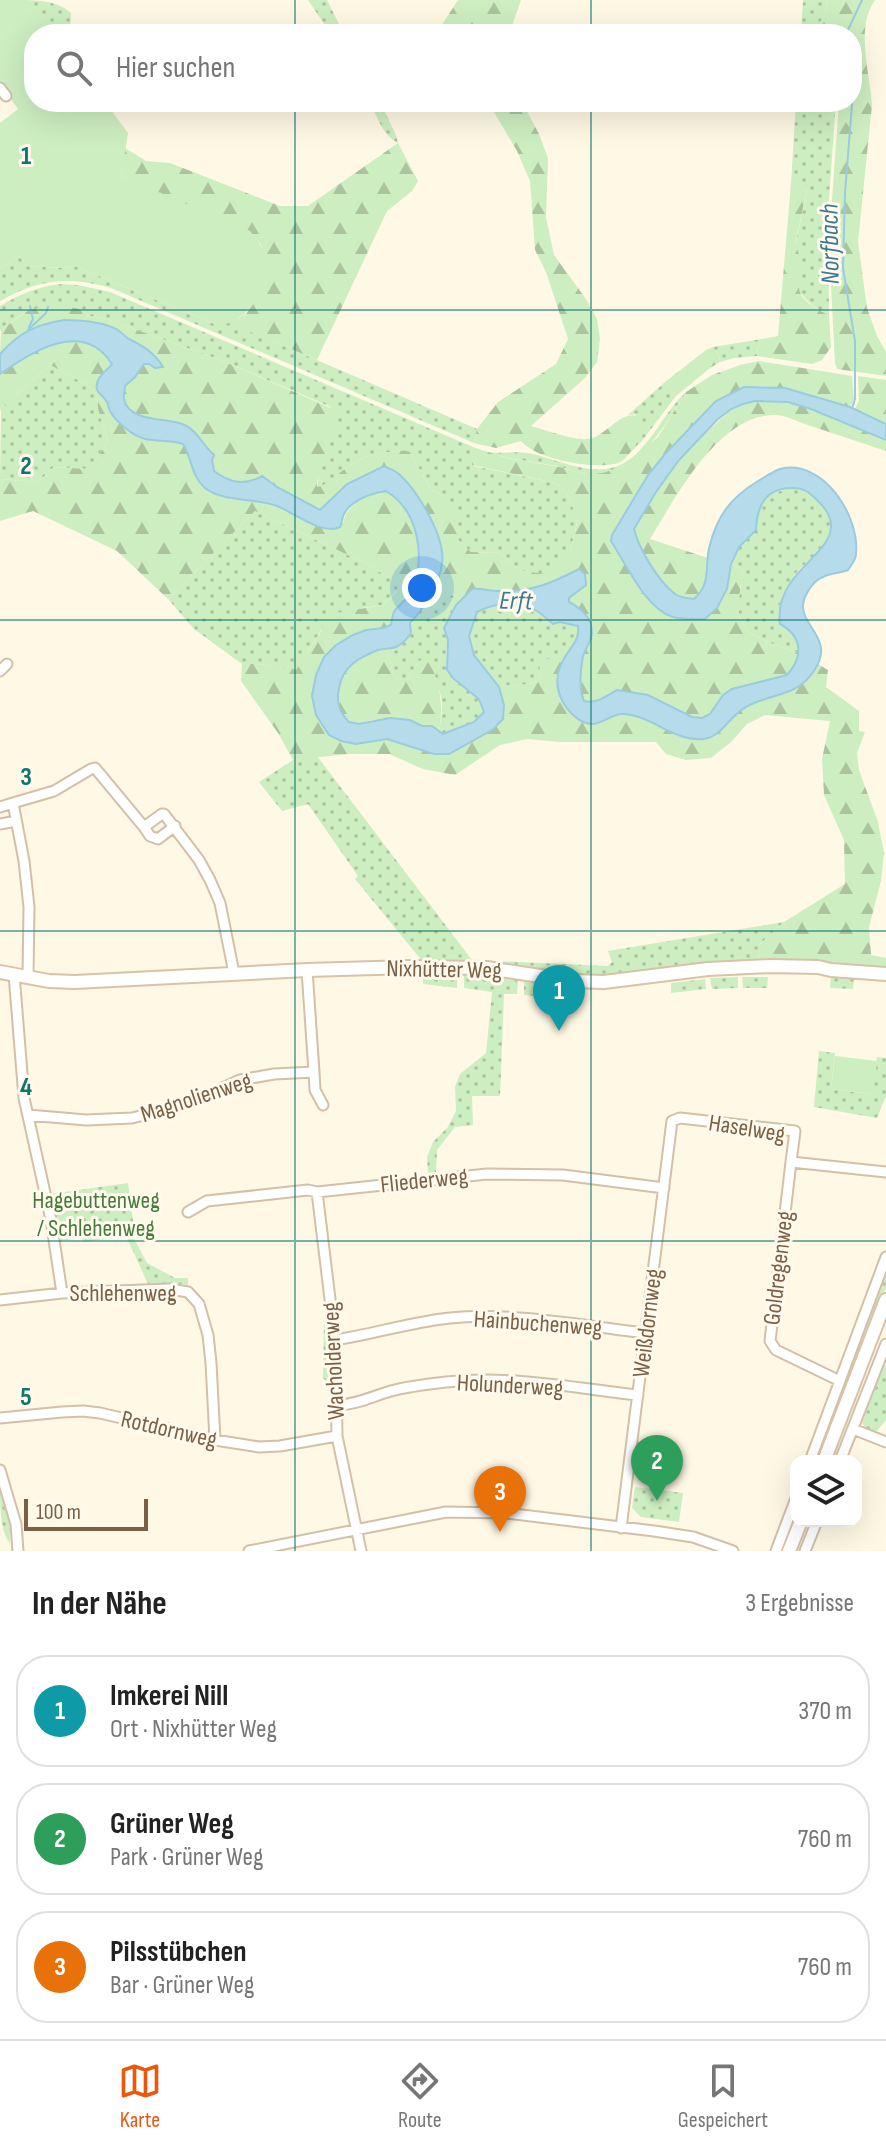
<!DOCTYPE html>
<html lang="de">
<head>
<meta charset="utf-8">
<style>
	:root { --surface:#fff; --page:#f6f6f6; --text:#222; --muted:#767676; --line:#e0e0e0; --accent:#ea580c }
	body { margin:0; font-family:"Sofia Sans Condensed",sans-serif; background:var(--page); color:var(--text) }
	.controls { position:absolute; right:24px; bottom:24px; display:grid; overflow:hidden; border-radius:16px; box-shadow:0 8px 32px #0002 }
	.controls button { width:72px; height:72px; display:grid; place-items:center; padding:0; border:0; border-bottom:2px solid var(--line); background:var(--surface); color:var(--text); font:40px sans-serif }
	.scale { position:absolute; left:24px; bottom:20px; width:124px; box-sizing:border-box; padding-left:8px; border:4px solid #7b6046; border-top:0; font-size:22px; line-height:28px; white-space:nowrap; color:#7b6046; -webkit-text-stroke:6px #fffaed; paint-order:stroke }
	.you { position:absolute; left:422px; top:588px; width:28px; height:28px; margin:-20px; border:6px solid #fff; border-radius:50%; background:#1a73e8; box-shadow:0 0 0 12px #1a73e833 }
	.badge { display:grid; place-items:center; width:52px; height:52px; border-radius:50%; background:var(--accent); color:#fff; font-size:26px; font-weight:700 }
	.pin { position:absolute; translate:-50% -66px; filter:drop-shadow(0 2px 4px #0008) }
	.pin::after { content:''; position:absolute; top:42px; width:28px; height:24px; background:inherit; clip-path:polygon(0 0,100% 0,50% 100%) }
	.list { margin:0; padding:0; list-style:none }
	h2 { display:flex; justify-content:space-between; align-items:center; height:104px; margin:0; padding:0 32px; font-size:34px }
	h2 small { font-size:26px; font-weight:400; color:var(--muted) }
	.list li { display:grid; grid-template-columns:52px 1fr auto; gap:24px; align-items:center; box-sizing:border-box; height:112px; margin:0 16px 16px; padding:0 16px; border:2px solid var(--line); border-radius:32px }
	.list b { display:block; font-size:30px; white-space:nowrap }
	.list p { margin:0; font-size:26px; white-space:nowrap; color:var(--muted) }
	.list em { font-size:26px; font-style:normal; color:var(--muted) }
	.icon { flex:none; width:44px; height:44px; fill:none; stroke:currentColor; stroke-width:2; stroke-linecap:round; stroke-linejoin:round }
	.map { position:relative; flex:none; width:886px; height:1551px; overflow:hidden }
	.search { position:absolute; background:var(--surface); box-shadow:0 8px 32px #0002; left:24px; right:24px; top:24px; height:88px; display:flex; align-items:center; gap:20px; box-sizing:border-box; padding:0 28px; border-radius:32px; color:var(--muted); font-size:30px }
	.sheet { height:488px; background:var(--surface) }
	nav { display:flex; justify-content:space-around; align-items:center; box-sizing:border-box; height:112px; border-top:2px solid var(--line); background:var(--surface); font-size:22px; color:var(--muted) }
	nav a { display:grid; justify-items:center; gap:4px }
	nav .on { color:var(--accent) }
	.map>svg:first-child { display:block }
</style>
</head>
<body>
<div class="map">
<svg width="886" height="1551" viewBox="0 0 886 1551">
	<defs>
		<pattern id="green-dots" width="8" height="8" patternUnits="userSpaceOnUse" patternTransform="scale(2)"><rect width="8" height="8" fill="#cdeec1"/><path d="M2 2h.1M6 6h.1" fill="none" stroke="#abc49f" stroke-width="1.8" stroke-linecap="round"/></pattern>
		<pattern id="forest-firs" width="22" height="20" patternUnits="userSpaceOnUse" patternTransform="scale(2)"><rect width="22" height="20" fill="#cdeec1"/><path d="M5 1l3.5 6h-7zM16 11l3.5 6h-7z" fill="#abc49f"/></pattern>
	</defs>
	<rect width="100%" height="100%" fill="#fff8e4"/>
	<path fill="url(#green-dots)" d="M16,0C35,0 57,0 71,13L70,34H43Z
		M308,0H327L344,34H331Z
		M803,0H825L828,5L819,26V34H801Z
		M370,102H380L396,135L398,143C383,136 377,116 370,102Z
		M796,102H836L828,212L829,315C815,308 806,302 797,288L799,279L795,246L807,190L791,183Z
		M19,256L27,266L63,268L75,266L217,325L239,318L246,313L240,327L477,429L474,443L111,288C68,276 39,279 0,301V269Z
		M62,284L78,285L110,292L473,447V466L556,483L565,491L578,518L570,552L549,574L521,571L500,553L471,552L458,540L453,514L439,494L431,490L410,452C403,450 398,451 391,452C359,454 346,468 322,487H317L331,407L223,361L107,319L85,315L24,313L0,331V306C20,294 39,286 62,284Z
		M762,339L758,347L757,356L734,358L720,362L719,355L715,350H706L713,347Z
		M50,365L86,384L97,395L98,409L108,441L89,469L54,467L38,482L0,479L1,408Z
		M665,382L676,396L641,442L624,459L636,444V414L628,415Z
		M686,392C664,428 636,477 587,474C576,473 567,468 557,466C533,462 508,459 485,452C499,454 514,451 528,453C564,460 603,485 635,455C655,437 666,410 686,392Z
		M791,488C807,491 817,497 826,511C847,545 800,558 790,583C786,593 788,616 787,628L797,639L799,653L770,643L747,631L739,615V598L743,569L731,564L739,547L756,530C757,502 764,494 791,488Z
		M255,511L369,565L397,583V590L383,605L362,608L322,629L296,671L287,667L261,664H242L194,629L168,599Z
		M435,589L462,599L456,605L444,628L448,640L446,654L473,695L480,699L484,712L474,722L443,734L439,731C446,695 442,689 418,662L408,678L398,680L393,674L387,648H395Z
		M516,604L536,610L552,624L560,622L578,626C579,640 572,649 563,659H541L539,681C524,687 514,684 499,687L474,655L469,636L477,612L492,605Z
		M317,756L472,960L608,966L612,962L608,951L784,922L758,946L759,964L604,977L574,976L423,962L355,879L358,876L308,804L282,811L259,782L293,760Z
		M423,975H457V988L423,984Z
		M464,975L518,980L517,994H504L500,1096H472L473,1125L455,1127L437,1150L436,1173H428L427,1157L433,1142L448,1127L456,1111L455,1087L460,1074L486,1053L492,992L464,988Z
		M738,977V988L712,989L710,978Z
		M742,977H768L767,988H743Z
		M831,977L854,979L853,989L830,988Z
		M705,979L706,989L671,993V983Z
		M524,981L549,986L550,997L524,995Z
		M819,1051L835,1053L831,1089L872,1094L877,1057L886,1058V1096L877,1118L814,1107Z
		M128,1183L134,1228L131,1233L147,1263L175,1278H188V1285L174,1283L148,1284L126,1236L84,1242L82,1238L58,1241L50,1194Z
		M886,1269V1288L819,1461H814Z
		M328,1322L330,1380L326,1381L323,1378L324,1323Z
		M884,1365L886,1366V1420L876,1432L867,1429L862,1423Z
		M0,1487L10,1519V1543C0,1533 0,1504 0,1487Z
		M635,1487L683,1493L679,1522L641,1517L632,1508Z"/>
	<path fill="url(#forest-firs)" d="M458,0H521L509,34H448L443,23Z
		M825,0H875C855,28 870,73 872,105L858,242L867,308L877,336L886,352V376L837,369L835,363L831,286V213L839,102H852V34H819V26L828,5Z
		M488,102H522L539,134L548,158L546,217L554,255L586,299L597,319L600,339L597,362L585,378L531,426C546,430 579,443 593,438C609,432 624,407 642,418C644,428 640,438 634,447C631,451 626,458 622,461C604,472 547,460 531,449C527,447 524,444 521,441L496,448L474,443L477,429L498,402L556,364L568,339L546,272L535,250L530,181L517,151Z
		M398,143L418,181L412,191L387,211L317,360L239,327C257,290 278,288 260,243L121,176L125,148L146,161L170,163L280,206H308Z
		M791,183L807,189L795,245C814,279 775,289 829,315L831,347L822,360L812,364L757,356L758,347L762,339L778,336Z
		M60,304L79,309L85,315L107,319L223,361L331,408L339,416L317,483V487L322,486C347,468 359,454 391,452C398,451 403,450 410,452L431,490L439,494L454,514L458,540L471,552L500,553L521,571L548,574L570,552L578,519L565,491L556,483L472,465L473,447L503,457L560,467L584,474L603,473L623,466L658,437L686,392L712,375L740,365L759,361L852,376L854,400L850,407L785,388L760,386L705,413L648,475L612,535L640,590L717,608L727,589L731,564L743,569L739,598V615L747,631L770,643L799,653L793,669L787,675L732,689L714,707L710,714L702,718L692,717L648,695L617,690C606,696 597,704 584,701C577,683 581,659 589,642L569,602V598L586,585L579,570C549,585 533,592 499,591C490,591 481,588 473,589L462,599L437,591L435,589L442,564L433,527L416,494L385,466L347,484L320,510C309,507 301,499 291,494C281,488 272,484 262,476C245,486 230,483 214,471L212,460L214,455C203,446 197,429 182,424C167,419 128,421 124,399C123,395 125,390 125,386L135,377L144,364H149L139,343L126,337L118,329L4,350L0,354L1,330L29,310Z
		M64,340C84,342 100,346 112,364C108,370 98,375 97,384C95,392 101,394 105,400C111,406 106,404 110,411C116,422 133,436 145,439C159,442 169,439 183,444L189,454L190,463L208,491L233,498L274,505L295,514L343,523C346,504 368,494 386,491C418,511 427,559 410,593C407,601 398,605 394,612C392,616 392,621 391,624L383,628L366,630L353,635L312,696L369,742L387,739L434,754H449L492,730L503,719L504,705L499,687C513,684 524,687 539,681L540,659H563L559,671L592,725C600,721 612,715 621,714C646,712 676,742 703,739C720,738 727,719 741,710C768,691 799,702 818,664L828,670L826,687L859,711V731L865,732L857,753L859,770L878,822L884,853L881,881L869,927L871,955L886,958V970L759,964L758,946L784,922L845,884L844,840L824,795L822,759L830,721L765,715L747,724L731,742L711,758L686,760L666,754L656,742H560L527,739L500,745L455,775L423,769L389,754H349L293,760L278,733L241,681L242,664C260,664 278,664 296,670L322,630L324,620L336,613L383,605L397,591V583L369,565L255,511L168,599L117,551L33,511L0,521V479L38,482L54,467L89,469L108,441L98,409L97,395L86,384L50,365L1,408L0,412V374C20,360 40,348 64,340Z
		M706,350H715L719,355L720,362L710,368L676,396L665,382Z
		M858,376L886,380V424L855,409L859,400Z
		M755,401L787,402L811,409L886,440V451C859,442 832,433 805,424C796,421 785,415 776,415C718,414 676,497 650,539L708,558C709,574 707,588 694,599C687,598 681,598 676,594C658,582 640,549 634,529L656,492L679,460L698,440L732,409Z
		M387,648L393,674L398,680L408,678L418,662L426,656C440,679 444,705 439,731L432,726H422L410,720H372L359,724L348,722C345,719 342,716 340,712C338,710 338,702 338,700C336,670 360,652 387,648Z"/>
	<path fill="#cdeec1" d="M0,0H27L54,34H34V102H105L128,133L121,176L250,231C258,241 265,250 267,264C272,288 243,326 217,325L75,266L63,268L27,266L19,256L0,269V123L18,109L0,84Z
		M835,1056L877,1061L873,1094L831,1089Z"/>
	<path fill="#b6dceb" stroke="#9bcbde" stroke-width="2" d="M64,320C81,320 98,321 114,328C120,330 124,336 129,339C143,346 155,353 163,367L155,368L149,364H144L135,377L125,386C125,391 123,395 124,399C128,422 167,418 182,424C197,429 203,446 214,455L212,460L214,471C230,483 245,486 262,476L277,487L320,510L347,484L384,466C390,469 396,471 400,475C419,493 446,538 442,564C440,582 423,610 410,623L411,634C406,639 403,644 396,647C391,649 384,648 378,650C358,658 343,666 339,688C336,702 339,712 349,722L359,724L390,718L410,720L422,726H432L443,734L474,722L484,712L479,699L454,679L447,670L448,640L444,628L456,605L472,589C481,588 490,591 498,591C531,592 550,584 579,569L585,574L586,585L569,598V602C583,609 595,621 591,638C589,644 585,650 583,656C580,670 579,689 584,701C597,704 606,696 617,690L648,695L692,717L702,718L710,714L723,695L732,689L787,675C804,656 802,636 780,624C778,608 782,595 791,582C809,555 853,535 818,501C810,493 803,487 791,488C764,489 757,507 756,530L739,547L731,564L727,589L717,608L705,619C695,619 683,620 673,617C646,609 626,564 611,541L612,535L648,475L665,454L716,401L744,387L785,388L850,407L886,424V440L811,409L788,402L755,401L743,404L731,409L717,420L679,460L656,492L634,529C639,549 658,581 675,594C681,598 687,598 694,599C711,584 705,568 709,548C717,516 730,498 758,481C765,477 772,472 780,469C823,458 860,516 856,554C856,560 851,565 848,570C841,573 832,573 825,576C817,579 811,585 807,593C789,624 839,634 814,671C796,698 770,693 746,707C730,715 722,737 703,739C674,742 650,714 622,714C612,714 603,723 593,724C586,725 577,719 572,714C557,699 552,678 564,659C570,647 580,641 578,626L560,622L553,624C548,620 542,614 537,611C519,600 494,603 477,612L469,636L474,655L499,687L504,705L503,719L492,730L449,754H434L387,739L356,744L341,741L329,735L316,715L312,696L316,675L324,657L336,645L353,635L366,630L383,628L391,625C392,621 392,616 394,612C398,605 406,601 410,593C427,559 419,511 386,491C372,493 351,500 344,514C342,518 342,523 340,527C323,536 295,513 277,506C256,498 222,502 205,488C191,476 192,458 183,444C169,439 159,442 145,439C133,436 116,422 110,411C107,405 110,405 105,399C101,394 95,392 97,384C98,375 108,370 112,364C83,318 32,352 0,374V354C20,332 35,325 64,320Z"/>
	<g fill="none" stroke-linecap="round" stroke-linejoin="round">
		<path stroke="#9bcbde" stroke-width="2" d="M846,34L862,0
			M852,71L854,79L845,193L843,268L855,341V399L852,408
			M29,327L33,319L30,306
			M28,330L46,313L48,307"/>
		<g stroke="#d2c0a9" stroke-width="13">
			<path id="minor" d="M0,88L6,96
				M0,671L7,664
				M0,807L13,803
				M0,824L16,821
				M144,827L150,836L158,839L175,826
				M307,970L314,1072
				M14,974L24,1098L51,1220L62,1293
				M28,977L29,907L24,861L13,803L54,791L91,769L95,768L144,827L162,814H164L199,860L210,880L220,903L234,973
				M28,1115L86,1120L132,1118L188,1104L240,1080L274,1074L314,1072L315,1090L323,1105
				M791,1162L770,1341L776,1350L840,1381
				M317,1192L335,1340L337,1436L361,1551
				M188,1212L207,1201L308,1190L317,1192L487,1174L563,1175L664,1188
				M0,1300L62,1293L170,1289L188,1292L199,1304L208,1335L211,1363L215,1440
				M335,1340C374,1334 411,1322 450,1318C515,1312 582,1326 646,1333
				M337,1405C356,1405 373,1396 391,1391C409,1386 428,1384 446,1382C510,1375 575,1388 638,1395
				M0,1418L62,1412L83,1411L100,1413L215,1440L259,1447L280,1446L337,1436
				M853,1429L886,1442
				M810,1461L886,1257
				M840,1461L886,1344
				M0,1470L16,1524L18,1551
				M621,1528L672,1121L680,1118L795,1131L791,1162L886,1172
				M249,1551L446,1512L506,1513L654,1531L693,1537L733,1551
				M776,1551L796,1498
				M805,1551L817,1521"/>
		</g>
		<g stroke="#d8c3a8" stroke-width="16">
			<path id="secondary" d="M0,972L49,981L75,982L307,970L410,967L487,968L573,981L604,982L708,969L770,966L818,967L831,970L886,974
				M824,1461L886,1300
				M789,1551L801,1521"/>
		</g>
		<use href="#minor" stroke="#fff" stroke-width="9"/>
		<use href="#secondary" stroke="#fff" stroke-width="12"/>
	</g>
	<path fill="none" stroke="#0f766e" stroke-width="2" stroke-opacity="0.55" d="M295,0V34M591,0V34M295,102V1551M591,102V1551M0,310H886M0,620H886M0,931H886M0,1241H886"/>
	<g text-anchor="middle" stroke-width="6" stroke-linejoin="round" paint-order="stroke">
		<g font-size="24" fill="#7b6046" stroke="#fffaed">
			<text transform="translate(444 969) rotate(1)" y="8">Nixhütter Weg</text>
			<text transform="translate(196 1097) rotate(-18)" y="8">Magnolienweg</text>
			<text transform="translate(747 1128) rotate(9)" y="8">Haselweg</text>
			<text transform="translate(424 1180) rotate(-6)" y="8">Fliederweg</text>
			<text transform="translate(778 1268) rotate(-83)" y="8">Goldregenweg</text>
			<text x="123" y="1301">Schlehenweg</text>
			<text transform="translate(538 1323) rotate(4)" y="8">Hainbuchenweg</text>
			<text transform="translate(647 1323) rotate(-83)" y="8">Weißdornweg</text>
			<text transform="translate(333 1361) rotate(-93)" y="8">Wacholderweg</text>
			<text transform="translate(510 1385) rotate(3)" y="8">Holunderweg</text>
			<text transform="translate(169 1429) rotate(13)" y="8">Rotdornweg</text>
		</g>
		<g font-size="24" fill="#467b3b" stroke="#fffaed">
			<text x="96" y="1208">Hagebuttenweg<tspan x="96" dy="28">/ Schlehenweg</tspan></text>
		</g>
		<g font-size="26" font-style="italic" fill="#3d7890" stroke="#fffaed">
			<text transform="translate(829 244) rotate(-91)" y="9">Norfbach</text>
			<text transform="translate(516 600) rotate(2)" y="9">Erft</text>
		</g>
	</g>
	<g font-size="26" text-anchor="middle" font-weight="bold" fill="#0f766e" stroke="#fffaed" stroke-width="6" stroke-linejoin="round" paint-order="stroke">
		<text x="26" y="164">1</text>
		<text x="26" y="474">2</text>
		<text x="26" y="785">3</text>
		<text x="26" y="1095">4</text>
		<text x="26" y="1405">5</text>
	</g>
</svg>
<div class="controls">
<button><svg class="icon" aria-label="layers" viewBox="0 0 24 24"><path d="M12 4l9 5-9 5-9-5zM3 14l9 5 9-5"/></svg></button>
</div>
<div class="scale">100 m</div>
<div class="you"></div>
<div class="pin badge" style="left:559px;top:1031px;background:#0f9aa8">1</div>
<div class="pin badge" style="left:657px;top:1501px;background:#2e9e5b">2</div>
<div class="pin badge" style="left:500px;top:1532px;background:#e8710a">3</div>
<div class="search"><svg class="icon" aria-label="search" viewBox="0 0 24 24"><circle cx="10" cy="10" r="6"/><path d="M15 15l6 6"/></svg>Hier suchen</div>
</div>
<section class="sheet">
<h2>In der Nähe<small>3 Ergebnisse</small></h2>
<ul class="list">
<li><span class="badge" style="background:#0f9aa8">1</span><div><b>Imkerei Nill</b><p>Ort · Nixhütter Weg</p></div><em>370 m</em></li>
<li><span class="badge" style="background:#2e9e5b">2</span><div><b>Grüner Weg</b><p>Park · Grüner Weg</p></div><em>760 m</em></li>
<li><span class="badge" style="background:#e8710a">3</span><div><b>Pilsstübchen</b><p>Bar · Grüner Weg</p></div><em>760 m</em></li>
</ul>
</section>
<nav>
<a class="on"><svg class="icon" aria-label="map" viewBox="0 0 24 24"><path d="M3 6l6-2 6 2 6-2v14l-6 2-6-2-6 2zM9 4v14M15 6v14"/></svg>Karte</a>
<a><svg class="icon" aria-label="directions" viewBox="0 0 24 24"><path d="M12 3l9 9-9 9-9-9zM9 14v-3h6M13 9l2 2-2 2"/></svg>Route</a>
<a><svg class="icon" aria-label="saved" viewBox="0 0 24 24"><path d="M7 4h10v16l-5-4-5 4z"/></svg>Gespeichert</a>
</nav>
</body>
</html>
